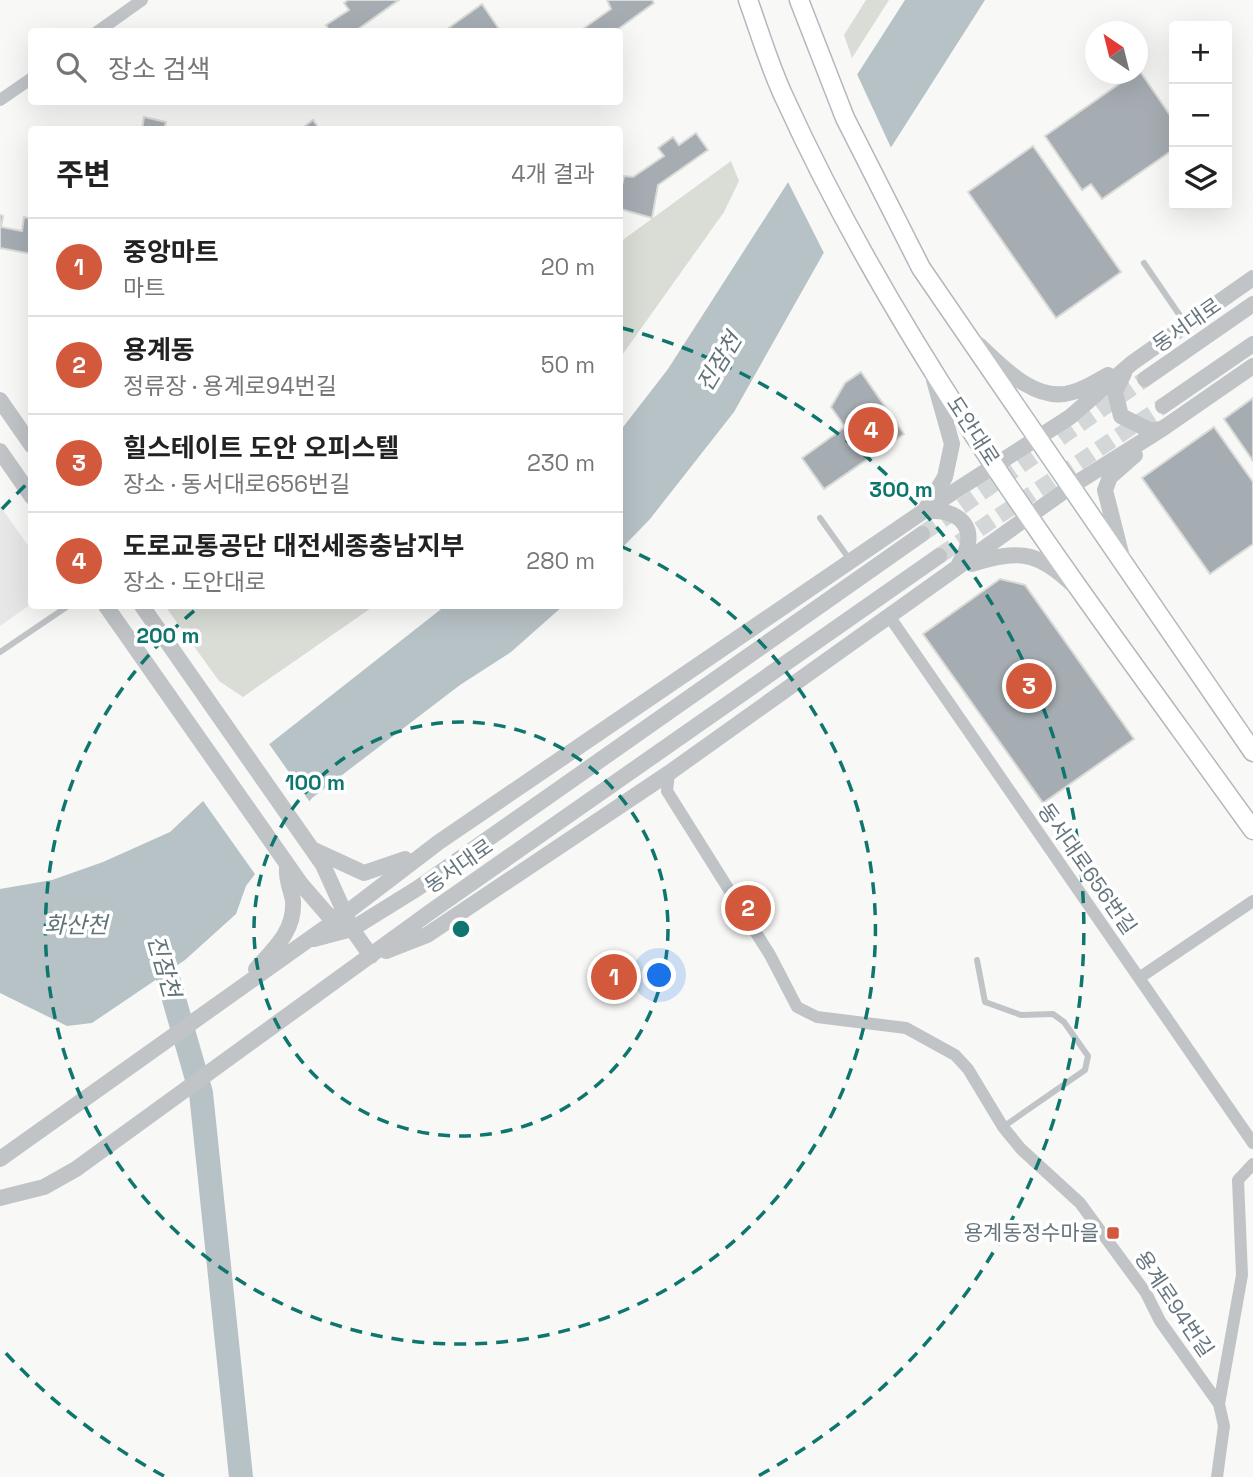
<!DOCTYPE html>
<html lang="ko">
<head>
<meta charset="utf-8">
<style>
	:root { --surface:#fff; --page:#f6f6f6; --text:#222; --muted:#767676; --line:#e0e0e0; --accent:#d2593c }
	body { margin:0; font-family:"Space Grotesk","Noto Sans KR",sans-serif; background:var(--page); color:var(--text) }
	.controls { position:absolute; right:21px; top:21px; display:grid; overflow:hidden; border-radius:7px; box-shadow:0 7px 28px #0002 }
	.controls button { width:63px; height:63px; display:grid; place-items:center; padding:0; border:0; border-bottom:2px solid var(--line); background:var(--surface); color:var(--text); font:35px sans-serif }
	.compass { position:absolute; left:1085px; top:21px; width:63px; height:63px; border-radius:50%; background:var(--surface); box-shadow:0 7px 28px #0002; rotate:325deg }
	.you { position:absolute; left:660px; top:976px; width:24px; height:24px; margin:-18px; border:5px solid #fff; border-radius:50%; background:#1a73e8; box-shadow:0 0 0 10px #1a73e833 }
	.badge { display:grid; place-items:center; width:46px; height:46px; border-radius:50%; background:var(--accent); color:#fff; font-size:23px; font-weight:700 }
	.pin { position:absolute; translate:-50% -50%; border:4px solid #fff; box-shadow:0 2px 7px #0006 }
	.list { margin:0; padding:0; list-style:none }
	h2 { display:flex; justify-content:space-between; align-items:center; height:91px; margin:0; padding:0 28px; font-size:30px }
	h2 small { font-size:23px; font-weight:400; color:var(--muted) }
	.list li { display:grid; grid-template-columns:46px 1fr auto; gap:21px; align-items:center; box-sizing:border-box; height:98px; padding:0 28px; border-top:2px solid var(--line) }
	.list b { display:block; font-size:26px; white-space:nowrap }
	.list p { margin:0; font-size:23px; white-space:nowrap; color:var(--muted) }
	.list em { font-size:23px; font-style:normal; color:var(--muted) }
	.icon { flex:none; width:38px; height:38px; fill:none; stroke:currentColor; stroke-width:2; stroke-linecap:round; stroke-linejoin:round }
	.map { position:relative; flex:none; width:1253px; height:1477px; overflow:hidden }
	.search { position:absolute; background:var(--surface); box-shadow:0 7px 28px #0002; left:28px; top:28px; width:595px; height:77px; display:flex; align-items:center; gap:18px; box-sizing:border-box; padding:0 24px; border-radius:7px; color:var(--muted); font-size:26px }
	.panel { position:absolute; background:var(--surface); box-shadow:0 7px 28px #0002; left:28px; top:126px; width:595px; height:483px; border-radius:7px }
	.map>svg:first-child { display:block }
</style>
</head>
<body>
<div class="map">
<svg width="1253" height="1477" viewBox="0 0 1253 1477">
	<rect width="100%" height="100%" fill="#f8f8f6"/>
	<path fill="#e6e7e6" d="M0,506L32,551L31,604L0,626Z"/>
	<path fill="#d9ddd6" d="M866,0H889L852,58L844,35Z
		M731,161L739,181L724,212L620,358V242Z
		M165,606H374L243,697L219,681Z"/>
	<path fill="#b7c2c6" d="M905,0H985L823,254L734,412L650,519L620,550V431L668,369Z
		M445,606H563L511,652L460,685L312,798L246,886L236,914L185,960L92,1023L67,1026L0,993V889L52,880L103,862L170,832L234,772Z"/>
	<path fill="#f8f8f6" d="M856,72L893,152L826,257L787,180Z
		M267,741L312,805L257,877L201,798Z"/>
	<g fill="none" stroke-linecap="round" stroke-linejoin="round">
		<path stroke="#b7c2c6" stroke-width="24" d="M157,940L201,1093L241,1477"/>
	</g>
	<path fill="#a6adb2" stroke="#dadad8" stroke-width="2" d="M348,0H399L354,32H330L326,25L349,10L344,3Z
		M607,0H652L654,3L614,32H570L571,29L580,31L611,9Z
		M482,4L501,32H443Z
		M1139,70L1174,121V149L1102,199L1091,184L1082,190L1045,136Z
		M144,117L166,122L164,130H142Z
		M313,120L320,130H300Z
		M696,133L708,150L658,185L652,218L620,209V185H622L624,176L633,177L664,156L658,148L673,137L679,145Z
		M1033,146L1121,272L1056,318L968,192Z
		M0,215L3,216L1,227L22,231L24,217L32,219V254L0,248Z
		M861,372L904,434L824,489L802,458L845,427L831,407L845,383Z
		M1253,398V461L1224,419Z
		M1214,427L1253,482V544L1210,574L1142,478Z
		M1000,579L1025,585L1134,739L1043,803L923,634Z"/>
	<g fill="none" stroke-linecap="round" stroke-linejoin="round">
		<path stroke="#d4d7d8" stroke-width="16" stroke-dasharray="16 8" stroke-linecap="butt" d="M922,534L1145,379
			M939,556L1163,406"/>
		<g stroke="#b3b8bc" stroke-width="21">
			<path id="secondary" d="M748,0C760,33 770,68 785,99C905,363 1085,596 1253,830
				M799,0L845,118L921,268L1253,752"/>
		</g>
		<path stroke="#c0c4c7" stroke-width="6" d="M1144,263L1185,323
			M820,518L850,560
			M0,652L68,606
			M977,960L985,1002L1021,1015L1053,1014L1064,1022L1088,1056L1085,1070L1003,1127"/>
		<path stroke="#c0c4c7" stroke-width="12" d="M97,32L142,0
			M0,100L32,78
			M889,616L1253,1143
			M669,773L667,791L770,955L797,1007L817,1017L906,1028L955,1055L968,1069L1003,1127L1021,1149L1080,1203L1146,1293L1160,1321L1219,1404L1224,1426L1217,1477
			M1139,978L1253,901
			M1219,1404L1242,1275L1238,1180L1253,1164"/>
		<path stroke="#c0c4c7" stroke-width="16" d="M979,345C1003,368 1037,404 1073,392C1085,389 1097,381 1108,375
			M1124,373L1115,392L1121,416L1149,430L1162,429
			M1145,379L1253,304
			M0,400L32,446
			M1163,406L1253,344
			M0,451L32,497
			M925,510L945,477L952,444L934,380
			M924,511C962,509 981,529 959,564
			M972,564C1016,550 1037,550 1072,584
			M1124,565L1105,490L1110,477L1135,455
			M106,606L301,884L327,914L344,925
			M142,606L323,865L352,929L371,956
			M314,850L364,873L405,859
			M314,939L352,929L418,888L922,534
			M386,951L427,935L669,773L1070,487L1162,429L1253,366
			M256,969C274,949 295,931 293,901C291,889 286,881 287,868
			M0,1159L346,913L439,842L924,511L1070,417L1132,363L1253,278
			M0,1198L44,1187L76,1169L433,910L939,556"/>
		<use href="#secondary" stroke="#fff" stroke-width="18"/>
	</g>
	<g fill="none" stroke="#0f766e" stroke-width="3.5" stroke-dasharray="12 9">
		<circle cx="461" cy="929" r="207"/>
		<path d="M620 546A415 415 0 1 1 200 606"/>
		<path d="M164 1476A622 622 0 0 1 2 1349M2 509A622 622 0 0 1 29 482M622 328A622 622 0 0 1 758 1476"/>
	</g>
	<rect fill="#d2593c" stroke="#fff" stroke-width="2.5" x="1106" y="1226" width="14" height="14" rx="3.5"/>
	<g text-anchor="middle" stroke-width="7" stroke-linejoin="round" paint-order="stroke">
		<g font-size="21" fill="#66757e" stroke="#fff">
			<text transform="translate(1187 325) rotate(-35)" y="7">동서대로</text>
			<text transform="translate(973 431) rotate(57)" y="7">도안대로</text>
			<text transform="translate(459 866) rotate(-35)" y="7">동서대로</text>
			<text transform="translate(1087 869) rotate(55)" y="7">동서대로656번길</text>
			<text transform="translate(1174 1304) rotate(56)" y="7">용계로94번길</text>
		</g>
		<g font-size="21" fill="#66757e" stroke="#fff" text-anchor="end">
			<text x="1099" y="1240">용계동정수마을</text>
		</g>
		<g font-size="23" font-style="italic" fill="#617378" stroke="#fff">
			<text transform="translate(719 362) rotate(-59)" y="8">진잠천</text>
			<text x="76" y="933">화산천</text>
			<text transform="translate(164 966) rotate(74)" y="8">진잠천</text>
		</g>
	</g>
	<circle cx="461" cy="929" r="10" fill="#0f766e" stroke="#fff" stroke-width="3.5"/>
	<g font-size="21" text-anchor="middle" font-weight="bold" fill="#0f766e" stroke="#fff" stroke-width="7" stroke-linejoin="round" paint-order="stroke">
		<text x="901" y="497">300 m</text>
		<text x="168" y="643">200 m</text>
		<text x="315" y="790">100 m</text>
	</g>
</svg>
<div class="controls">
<button>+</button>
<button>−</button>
<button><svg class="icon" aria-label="layers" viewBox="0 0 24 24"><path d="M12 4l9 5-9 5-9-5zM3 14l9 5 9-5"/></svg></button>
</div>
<svg class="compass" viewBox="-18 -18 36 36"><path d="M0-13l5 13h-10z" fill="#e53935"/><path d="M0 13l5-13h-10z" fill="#767676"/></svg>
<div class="you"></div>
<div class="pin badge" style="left:614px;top:977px">1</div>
<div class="pin badge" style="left:748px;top:908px">2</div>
<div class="pin badge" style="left:1029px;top:686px">3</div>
<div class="pin badge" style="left:871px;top:430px">4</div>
<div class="search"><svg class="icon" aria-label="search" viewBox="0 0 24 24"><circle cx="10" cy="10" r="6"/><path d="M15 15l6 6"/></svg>장소 검색</div>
<section class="panel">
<h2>주변<small>4개 결과</small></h2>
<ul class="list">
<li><span class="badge">1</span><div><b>중앙마트</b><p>마트</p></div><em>20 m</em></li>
<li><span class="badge">2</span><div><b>용계동</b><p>정류장 · 용계로94번길</p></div><em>50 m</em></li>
<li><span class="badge">3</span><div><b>힐스테이트 도안 오피스텔</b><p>장소 · 동서대로656번길</p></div><em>230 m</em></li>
<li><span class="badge">4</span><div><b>도로교통공단 대전세종충남지부</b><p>장소 · 도안대로</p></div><em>280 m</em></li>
</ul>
</section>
</div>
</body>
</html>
